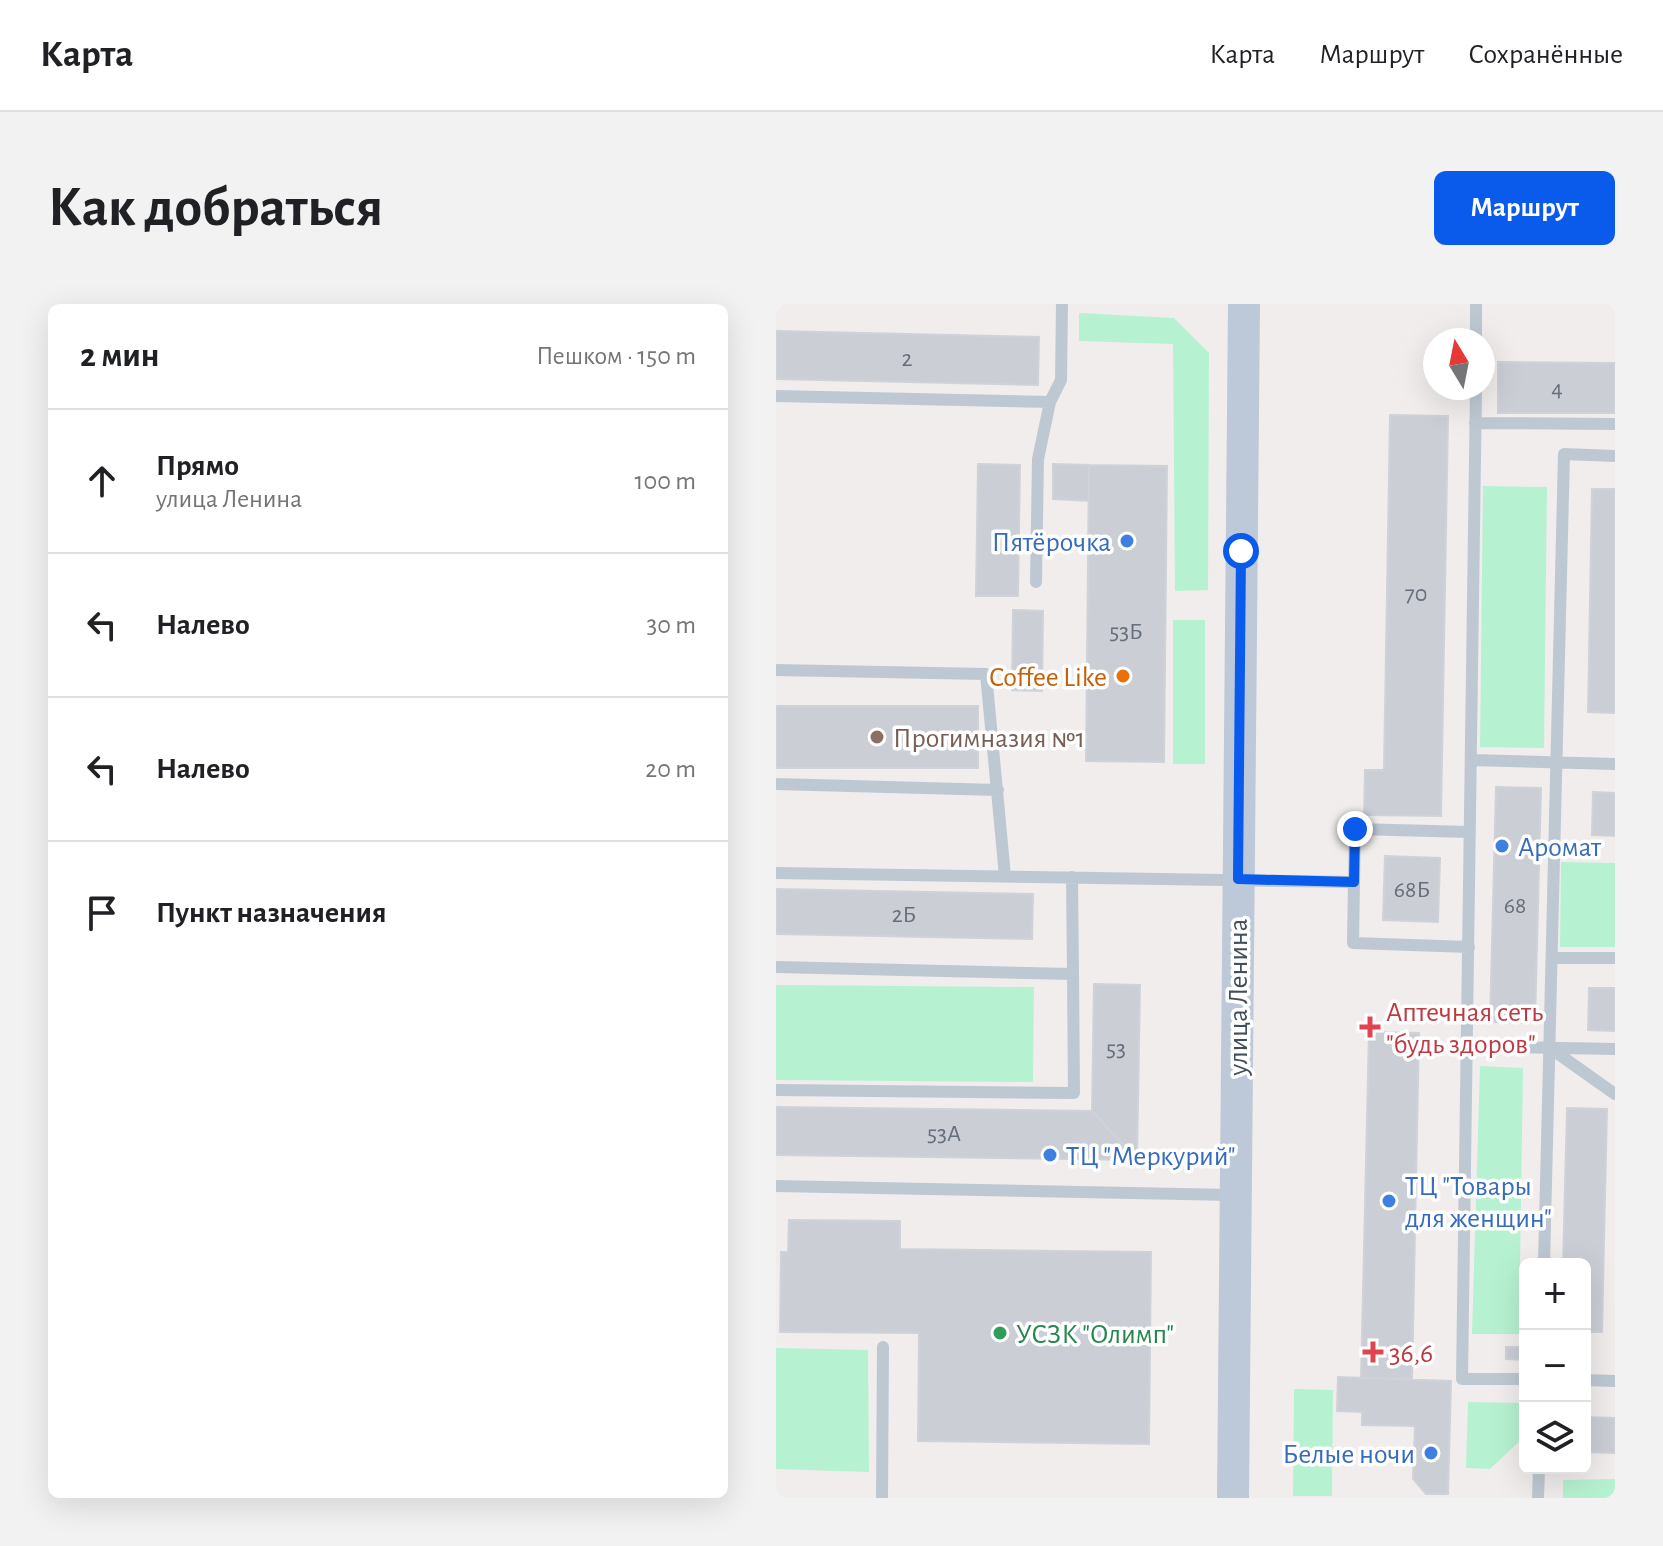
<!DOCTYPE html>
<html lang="ru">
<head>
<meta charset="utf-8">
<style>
	:root { --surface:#fff; --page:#f2f2f2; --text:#202124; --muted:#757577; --line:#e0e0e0; --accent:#0a5aec }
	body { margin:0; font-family:"Alegreya Sans",sans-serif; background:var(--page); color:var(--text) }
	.controls { position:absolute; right:24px; bottom:24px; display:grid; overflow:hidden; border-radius:12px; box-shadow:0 8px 32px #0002 }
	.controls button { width:72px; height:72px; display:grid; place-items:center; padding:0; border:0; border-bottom:2px solid var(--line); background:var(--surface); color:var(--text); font:40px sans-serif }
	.compass { position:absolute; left:647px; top:24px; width:72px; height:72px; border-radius:50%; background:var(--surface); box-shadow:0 8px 32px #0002; rotate:350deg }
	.stop { position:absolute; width:24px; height:24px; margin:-18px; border:6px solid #0a5aec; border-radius:50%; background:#fff }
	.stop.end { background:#0a5aec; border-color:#fff; box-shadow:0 2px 8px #0008 }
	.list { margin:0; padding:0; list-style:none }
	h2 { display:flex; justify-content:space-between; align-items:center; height:104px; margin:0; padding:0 32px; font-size:34px }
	h2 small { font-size:26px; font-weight:400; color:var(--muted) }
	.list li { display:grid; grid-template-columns:52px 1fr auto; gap:24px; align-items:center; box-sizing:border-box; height:144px; padding:0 32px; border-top:2px solid var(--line) }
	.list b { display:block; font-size:30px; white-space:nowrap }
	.list p { margin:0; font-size:26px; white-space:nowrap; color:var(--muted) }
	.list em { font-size:26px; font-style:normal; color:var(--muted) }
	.icon { flex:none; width:44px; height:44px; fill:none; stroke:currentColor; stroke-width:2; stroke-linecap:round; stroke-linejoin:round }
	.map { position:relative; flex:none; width:839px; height:1194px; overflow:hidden; border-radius:12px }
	header { display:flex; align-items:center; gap:48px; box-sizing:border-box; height:112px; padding:0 40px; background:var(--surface); border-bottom:2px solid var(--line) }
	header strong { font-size:38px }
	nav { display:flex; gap:44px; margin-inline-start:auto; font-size:28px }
	.intro { display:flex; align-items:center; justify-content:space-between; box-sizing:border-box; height:192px; padding:0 48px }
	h1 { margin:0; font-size:56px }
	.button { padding:20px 36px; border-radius:12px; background:var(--accent); color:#fff; font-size:28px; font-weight:700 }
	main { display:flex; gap:48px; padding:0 48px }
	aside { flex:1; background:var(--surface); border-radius:12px; box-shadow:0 8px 32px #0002 }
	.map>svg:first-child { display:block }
</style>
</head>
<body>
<header>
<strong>Карта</strong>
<nav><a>Карта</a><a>Маршрут</a><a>Сохранённые</a></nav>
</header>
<div class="intro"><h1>Как добраться</h1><a class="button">Маршрут</a></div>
<main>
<aside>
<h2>2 мин<small>Пешком · 150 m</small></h2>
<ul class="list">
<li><svg class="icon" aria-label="ahead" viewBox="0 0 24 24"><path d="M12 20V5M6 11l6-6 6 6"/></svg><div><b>Прямо</b><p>улица Ленина</p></div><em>100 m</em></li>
<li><svg class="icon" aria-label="left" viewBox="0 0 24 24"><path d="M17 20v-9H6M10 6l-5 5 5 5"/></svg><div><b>Налево</b></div><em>30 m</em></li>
<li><svg class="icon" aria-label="left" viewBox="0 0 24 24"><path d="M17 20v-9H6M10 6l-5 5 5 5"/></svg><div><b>Налево</b></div><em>20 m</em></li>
<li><svg class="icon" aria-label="arrive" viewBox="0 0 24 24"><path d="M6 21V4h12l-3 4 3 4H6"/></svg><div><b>Пункт назначения</b></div></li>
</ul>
</aside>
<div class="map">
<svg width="839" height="1194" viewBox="0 0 839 1194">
	<rect width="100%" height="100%" fill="#f0edec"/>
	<path fill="#b6f2d2" d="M303,9L398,14L433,49L432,286L399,287L397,40L303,37Z
		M707,182L771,183L768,444L704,443Z
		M397,316H429V460H397Z
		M785,558L839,559V643H784Z
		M0,681L258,683L257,778L0,776Z
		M704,762L747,764L743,1030H696Z
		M0,1044L92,1046L93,1168L0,1165Z
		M518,1085L557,1086L556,1192H517Z
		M692,1098L749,1099V1132L714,1165L690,1164Z
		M839,1175V1194H787V1176Z"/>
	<path fill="#cbced5" stroke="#d0d2d9" stroke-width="2" d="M0,27L263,33L262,81L0,75Z
		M722,58L839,59V109H722Z
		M614,111L672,112L665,512L588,511L589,466H608Z
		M202,160L244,161L242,292H200Z
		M277,160L313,161V197L277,195Z
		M313,161L391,162L388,458L310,457Z
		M816,185H839V409L812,408Z
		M237,306L267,307L266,387L236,386Z
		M0,402H202V464H0Z
		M720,483L765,484L759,719L714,718Z
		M817,488L839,489V532L816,531Z
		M609,552L664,554L662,618L607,616Z
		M0,585L257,590L256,635L0,630Z
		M318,680L364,681L361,856L316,807Z
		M813,684H839V727L812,726Z
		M593,728L643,729L636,1075L585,1074Z
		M0,803L316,807L361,856L0,851Z
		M791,804L831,805L826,1028H809V960H787Z
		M13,916L124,917V945L375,948L373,1140L142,1137L143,1029L4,1028L5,948H12Z
		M730,1043H749V1056L730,1055Z
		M562,1073L675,1077L672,1190H650L637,1175L639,1122L586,1121V1108L561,1107Z
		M809,1113L839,1114V1149L809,1148Z"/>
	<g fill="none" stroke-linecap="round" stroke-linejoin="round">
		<path stroke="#bec8d3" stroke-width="12" d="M700,36V0
			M700,84L686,1075H749
			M0,92L274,98
			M699,119L839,120
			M260,278L262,155L274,98L285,76L286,0
			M0,366L210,370L229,572
			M695,456L839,460
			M0,480L222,486
			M0,569L578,578L579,525L694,528
			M578,578L577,639L693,643
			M776,654H839
			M0,663L297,670L296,573
			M691,742L839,745
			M774,744L839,790
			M0,786L298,789L297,670
			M0,882L457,891
			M768,960L788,150L839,152
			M809,1076L839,1077
			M106,1194L107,1043
			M762,1194L763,1164"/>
		<path stroke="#bdc8d8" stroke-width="32" d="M457,1194L468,0"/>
	</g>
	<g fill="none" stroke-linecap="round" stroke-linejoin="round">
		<path stroke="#0a5aec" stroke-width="10" d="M465,247L462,575L578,578L579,525"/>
	</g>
	<g fill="#3f7fe0" stroke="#fff" stroke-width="3">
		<circle cx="351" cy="237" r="8"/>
		<circle cx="726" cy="542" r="8"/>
		<circle cx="274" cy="851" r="8"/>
		<circle cx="613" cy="897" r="8"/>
		<circle cx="655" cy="1149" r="8"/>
	</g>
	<circle fill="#e8710a" stroke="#fff" stroke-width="3" cx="347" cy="372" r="8"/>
	<circle fill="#8d6e63" stroke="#fff" stroke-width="3" cx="101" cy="433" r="8"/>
	<g fill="#e0444e" stroke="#fff" stroke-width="3">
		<path d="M590 711h8v8h8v8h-8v8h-8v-8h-8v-8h8z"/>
		<path d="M593 1036h8v8h8v8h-8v8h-8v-8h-8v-8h8z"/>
	</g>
	<circle fill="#2e9e5b" stroke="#fff" stroke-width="3" cx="224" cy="1029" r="8"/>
	<g text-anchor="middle" stroke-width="7" stroke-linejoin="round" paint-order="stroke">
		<g font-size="24" fill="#656e7a">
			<text x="131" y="62">2</text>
			<text x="781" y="92">4</text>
			<text x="640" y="297">70</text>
			<text x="350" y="335">53Б</text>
			<text x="636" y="593">68Б</text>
			<text x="739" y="609">68</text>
			<text x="128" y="618">2Б</text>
			<text x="340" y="752">53</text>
			<text x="168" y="837">53А</text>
		</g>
		<g font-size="28" fill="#366cbe" stroke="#fff" text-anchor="start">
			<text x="335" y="247" text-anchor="end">Пятёрочка</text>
			<text x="742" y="552">Аромат</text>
			<text x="290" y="861">ТЦ "Меркурий"</text>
			<text x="629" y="891">ТЦ "Товары<tspan x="629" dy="32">для женщин"</tspan></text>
			<text x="639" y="1159" text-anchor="end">Белые ночи</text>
		</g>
		<g font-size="28" fill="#c56008" stroke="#fff" text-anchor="end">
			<text x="331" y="382">Coffee Like</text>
		</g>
		<g font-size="28" fill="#785e54" stroke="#fff" text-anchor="start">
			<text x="117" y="443">Прогимназия №1</text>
		</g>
		<g font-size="28" fill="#434e5b" stroke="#fff">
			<text transform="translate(461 693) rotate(-90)" y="10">улица Ленина</text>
		</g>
		<g font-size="28" fill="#be3a42" stroke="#fff" text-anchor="start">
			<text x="610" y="717">Аптечная сеть<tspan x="610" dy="32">"будь здоров"</tspan></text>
			<text x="613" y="1058">36,6</text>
		</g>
		<g font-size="28" fill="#27864d" stroke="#fff" text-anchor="start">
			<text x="240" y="1039">УСЗК "Олимп"</text>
		</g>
	</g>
</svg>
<div class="controls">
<button>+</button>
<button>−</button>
<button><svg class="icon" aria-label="layers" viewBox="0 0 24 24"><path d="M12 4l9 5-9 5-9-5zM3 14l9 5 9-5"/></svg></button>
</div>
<svg class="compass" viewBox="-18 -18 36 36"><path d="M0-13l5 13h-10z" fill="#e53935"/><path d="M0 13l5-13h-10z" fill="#757577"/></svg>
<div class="stop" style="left:465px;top:247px"></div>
<div class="stop end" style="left:579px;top:525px"></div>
</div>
</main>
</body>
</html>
